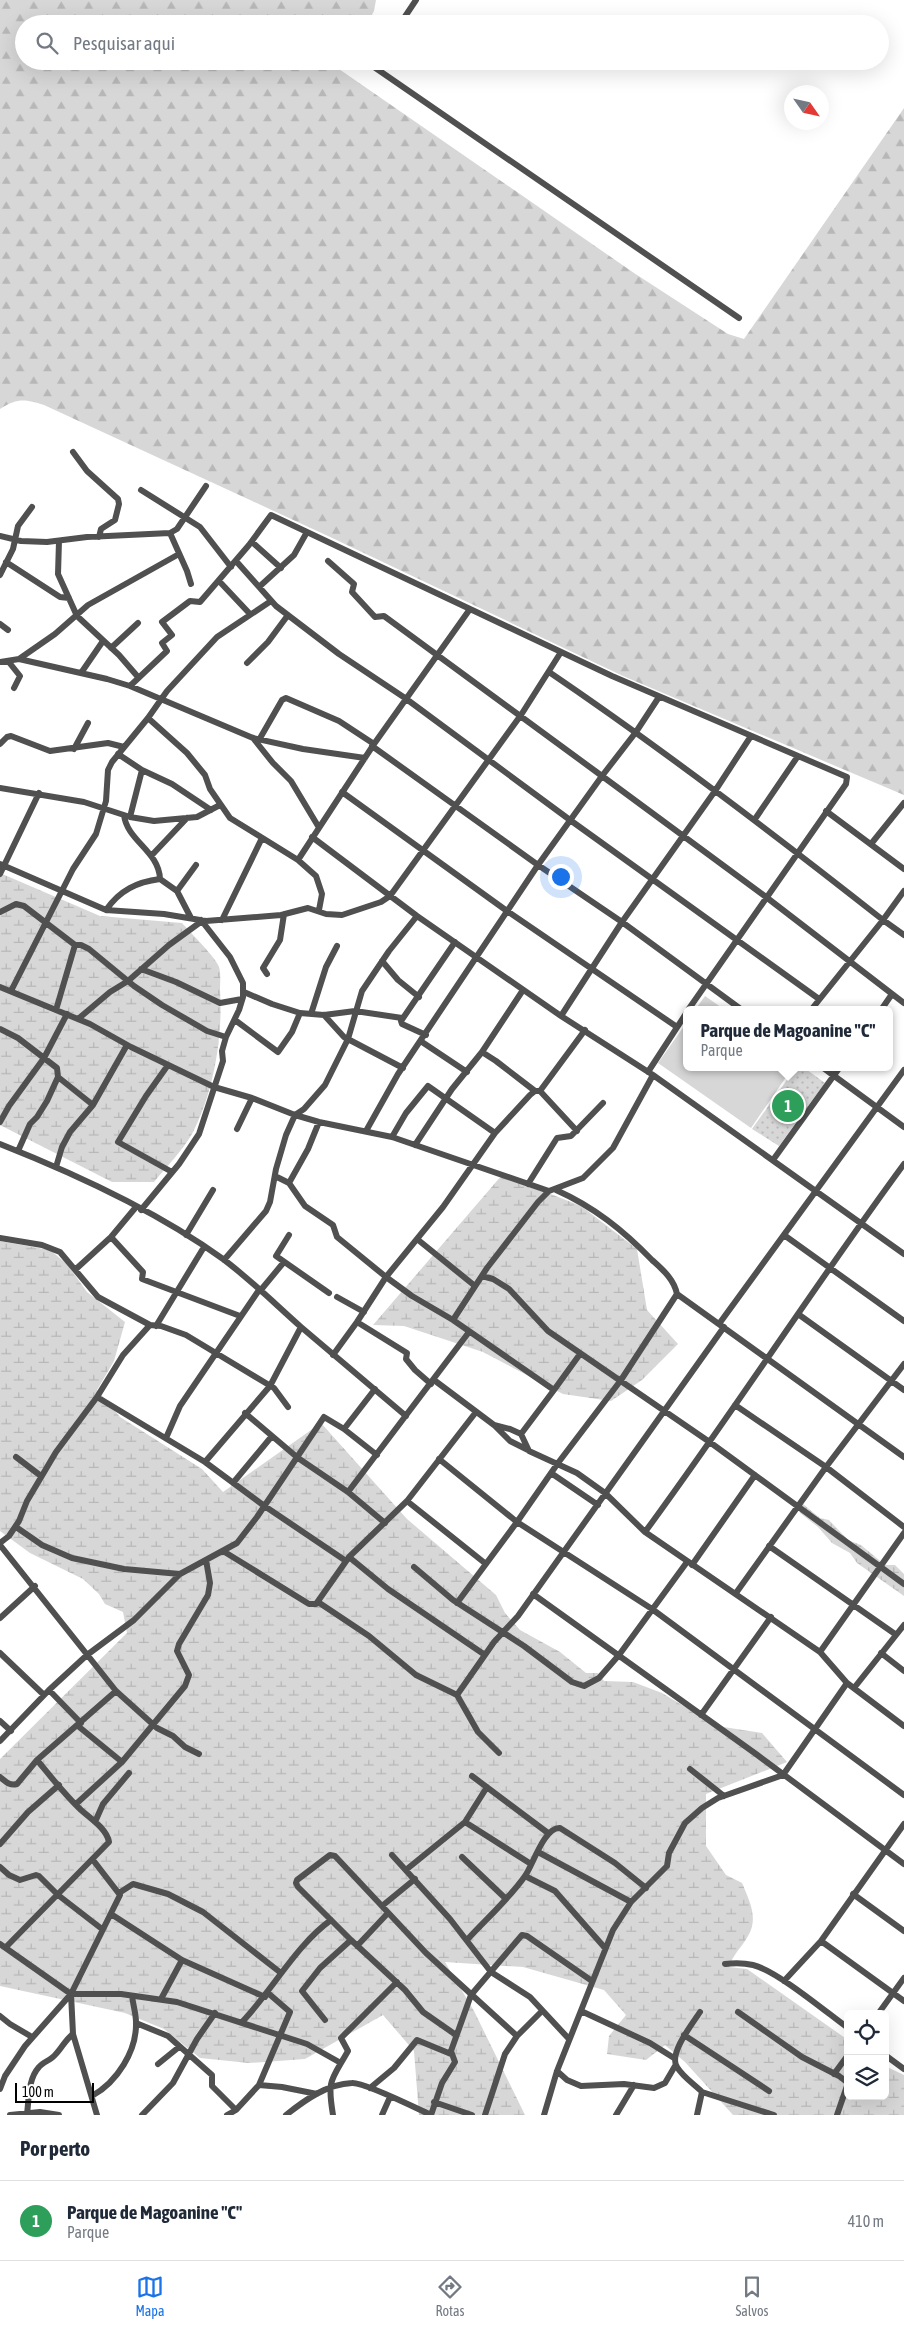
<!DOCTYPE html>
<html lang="pt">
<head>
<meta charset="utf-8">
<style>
	:root { --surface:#fff; --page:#f2f2f3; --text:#1f2937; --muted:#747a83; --line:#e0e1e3; --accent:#1a73e8 }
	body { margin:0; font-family:"Asap Condensed",sans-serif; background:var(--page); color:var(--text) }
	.controls { position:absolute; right:15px; bottom:15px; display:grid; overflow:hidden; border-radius:8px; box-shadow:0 5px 20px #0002 }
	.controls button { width:45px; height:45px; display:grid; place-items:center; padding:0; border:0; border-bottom:1px solid var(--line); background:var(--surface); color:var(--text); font:25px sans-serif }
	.compass { position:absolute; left:784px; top:85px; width:45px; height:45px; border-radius:50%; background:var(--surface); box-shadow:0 5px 20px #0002; rotate:124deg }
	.scale { position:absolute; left:15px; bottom:12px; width:79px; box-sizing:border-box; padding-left:5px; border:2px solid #000; border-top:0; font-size:14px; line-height:18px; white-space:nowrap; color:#000; -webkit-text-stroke:4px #fff; paint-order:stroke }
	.you { position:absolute; left:560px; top:876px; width:18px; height:18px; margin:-12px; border:4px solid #fff; border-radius:50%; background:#1a73e8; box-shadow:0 0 0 8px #1a73e833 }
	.badge { display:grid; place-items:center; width:32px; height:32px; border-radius:50%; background:var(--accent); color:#fff; font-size:16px; font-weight:700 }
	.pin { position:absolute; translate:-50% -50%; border:2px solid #fff; box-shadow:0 1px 5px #0006 }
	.popup { position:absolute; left:683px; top:1006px; width:210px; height:65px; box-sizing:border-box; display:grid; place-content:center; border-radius:8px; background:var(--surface); filter:drop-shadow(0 1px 4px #0005); font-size:16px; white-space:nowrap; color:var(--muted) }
	.popup b { font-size:19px; color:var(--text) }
	.popup::after { content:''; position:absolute; left:50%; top:100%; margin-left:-10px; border:10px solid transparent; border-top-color:var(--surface) }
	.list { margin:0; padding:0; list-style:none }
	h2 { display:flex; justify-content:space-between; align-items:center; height:65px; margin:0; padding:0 20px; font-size:21px }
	h2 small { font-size:16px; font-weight:400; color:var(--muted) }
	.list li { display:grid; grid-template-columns:32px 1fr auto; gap:15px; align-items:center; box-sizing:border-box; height:80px; padding:0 20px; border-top:1px solid var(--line) }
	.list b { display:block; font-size:19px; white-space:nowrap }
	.list p { margin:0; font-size:16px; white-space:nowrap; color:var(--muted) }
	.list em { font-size:16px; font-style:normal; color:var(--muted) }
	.icon { flex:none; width:28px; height:28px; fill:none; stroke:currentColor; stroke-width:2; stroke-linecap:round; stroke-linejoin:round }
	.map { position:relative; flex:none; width:904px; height:2115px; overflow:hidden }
	.search { position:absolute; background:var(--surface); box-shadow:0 5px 20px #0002; left:15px; right:15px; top:15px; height:55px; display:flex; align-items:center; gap:12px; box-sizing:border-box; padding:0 18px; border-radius:28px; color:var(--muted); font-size:19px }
	.sheet { height:145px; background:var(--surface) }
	nav { display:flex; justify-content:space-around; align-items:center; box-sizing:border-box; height:70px; border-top:1px solid var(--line); background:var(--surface); font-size:14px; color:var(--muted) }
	nav a { display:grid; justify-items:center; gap:2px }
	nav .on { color:var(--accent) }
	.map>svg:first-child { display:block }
</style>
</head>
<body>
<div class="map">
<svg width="904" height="2115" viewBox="0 0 904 2115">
	<defs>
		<pattern id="forest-firs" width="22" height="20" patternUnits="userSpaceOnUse" patternTransform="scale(1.25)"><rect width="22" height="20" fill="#d7d7d7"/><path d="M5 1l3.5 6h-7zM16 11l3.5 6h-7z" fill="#b7b7b7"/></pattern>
		<pattern id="wetland-marsh" width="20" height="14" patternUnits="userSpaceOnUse" patternTransform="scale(1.25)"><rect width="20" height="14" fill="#d7d7d7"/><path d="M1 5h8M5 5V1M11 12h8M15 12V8" fill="none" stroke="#b7b7b7"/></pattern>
		<pattern id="park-dots" width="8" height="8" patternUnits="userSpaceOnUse" patternTransform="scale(1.25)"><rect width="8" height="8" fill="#d7d7d7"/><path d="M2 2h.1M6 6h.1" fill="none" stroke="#b7b7b7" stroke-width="1.8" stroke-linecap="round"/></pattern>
	</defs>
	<rect width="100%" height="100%" fill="#fff"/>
	<path fill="#d7d7d7" d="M705,996L725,1010H695Z
		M687,1022V1067H793L751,1128L658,1063Z"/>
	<path fill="url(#forest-firs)" d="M0,0H376L374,11L367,24H24V61H344L339,69L634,273L728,334L744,339L904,108V795L623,676L328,536L44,405C24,399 18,398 0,409Z"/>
	<path fill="url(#wetland-marsh)" d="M0,873L100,916L182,923C190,932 216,958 219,967C221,973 220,983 220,990C223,1036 214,1092 192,1134C182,1151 167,1166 154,1182H112L0,1125Z
		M502,1175L581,1206L637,1249L647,1310L678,1344L642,1380L611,1401L563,1394L483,1352L404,1326L373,1325Z
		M0,1241L50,1250L67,1264L87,1292L125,1322L114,1361L97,1390L120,1417L202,1469L223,1492L321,1423L407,1519L496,1595L505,1613L520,1630L560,1652L586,1673H598L604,1681L633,1682L662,1693L717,1726L762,1733L787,1762L706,1794V1846L726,1875L742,1883C749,1900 759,1918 748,1936C742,1947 733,1954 729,1967L747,1969L848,2040V2096H885V2066L904,2075V2115H733L685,2062L665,2045L646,2060L607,2054L609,2036L626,2015L604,1990L523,1967L445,1962L474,2011L525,2115H419L414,2051L383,2015L305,2059L249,2063L200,2058L164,2029L125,2013L0,1986V1759L127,1633L123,1612L105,1604L99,1594L83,1579L30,1553L0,1531Z
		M803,1504L820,1518L829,1520L848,1540L861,1545L885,1565H895L904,1574V1596L857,1563L850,1553L832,1543L818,1527L800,1513V1505Z"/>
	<path fill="url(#park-dots)" d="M796,1067H803L825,1083L779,1146L752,1129Z"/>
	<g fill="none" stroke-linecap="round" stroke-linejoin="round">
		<path stroke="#505050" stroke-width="6" d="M400,24L416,0
			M374,61V67L739,318
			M73,452L87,471L118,499L119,504L115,520L101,529L99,537
			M141,490L200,527L231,567
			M170,533L187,571L191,584
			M0,536L21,541L47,542L87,537L170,533L177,529L206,486
			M59,541L58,574L77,616L119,655L138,677
			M252,542L281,568
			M236,561L276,606L339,654L405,698L570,820L819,999
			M328,561L354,584L352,592L375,617L384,616L602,776L538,865L398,1074L366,1131
			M6,562L60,597L69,598
			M0,575L13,549L18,526L32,507
			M219,581L250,614
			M259,587L294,555L307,532
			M0,624L8,630
			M111,648L138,623
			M19,659L55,634L88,605L179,554
			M8,661L20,676L14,688
			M0,662L19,659L107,679L130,686L253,738L303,749L365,758
			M247,663L268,642L288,615
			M549,672C664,750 774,834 883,920L904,891
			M81,673L103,641
			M130,686L167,651L162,643L172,635L162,622L190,601L200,602L249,545L271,515L612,676L847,777L846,784L688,1010
			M659,697L636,732L602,776L766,897L904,1003
			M148,718L187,753L205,775L210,789L230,818L298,860L316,876L322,894L319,910
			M253,738L273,763L291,781L318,826
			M259,740L282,700L286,698L339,721L374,744
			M0,744L7,737L11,736L50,751L108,743L124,747
			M372,746L538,865L622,922L742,1010
			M74,749L88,723
			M118,754L142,770L172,784L211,810
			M0,788L84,802L130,817L154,821L197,817L220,805
			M342,792L507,911L677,1027
			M826,811L904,869
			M124,815C127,841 159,851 160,879
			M130,817L142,770
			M755,819L798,756
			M312,837L417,916L561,1016L653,1075L904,1254
			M871,844L904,803
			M152,855L187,818
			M298,860L374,744L470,609
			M0,864L106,910L164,914L206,921L281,915L308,908L326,914L342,915L381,902L390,896L521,715L561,652
			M0,874L39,793
			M177,891L196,865
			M106,910C120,890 137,882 160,879L177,891L191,918
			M0,912L16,904L24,906L75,945H81L89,949L134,986L162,1005L207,1031L226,1037
			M222,920L262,838
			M382,961L398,980L419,997
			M141,969L176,982L220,1003L242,999
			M267,974L263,968L280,940L284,914
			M0,987L90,1024L131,1047L214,1087L252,1098L295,1115L319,1122L392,1137L549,1191
			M11,991L73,869L96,834L106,801L108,770L112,762L148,718L167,691L217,637L271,601
			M244,992L272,1004L300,1013L324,1015L355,1011L402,1018
			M56,1010L75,945
			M811,1010L883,920L904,935
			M881,1010L892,994
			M311,1014L326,967L337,946
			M324,1015L344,1037L403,1068
			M561,1016L622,922L715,791L751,736
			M78,1019L110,992L128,981L169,945L202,921
			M235,1020L278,1052L292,1032L300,1013
			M0,1029L18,1038L57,1068L58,1077L93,1105
			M426,1035L402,1024L401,1021L455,942
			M422,1042L467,1072
			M482,1052L496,1061L535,1091
			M168,1065L146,1096L118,1142L172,1172
			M822,1067L904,1127
			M648,1072L687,1012
			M540,1091L577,1131
			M0,1122L9,1106L44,1058L67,1014
			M237,1129L252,1098
			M392,1137L406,1113L428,1086L495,1133
			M0,1144C76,1174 157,1211 223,1259C251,1280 275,1304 301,1327
			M415,1145L452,1089L482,1052L523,990
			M18,1151L30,1124L37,1117L47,1101L58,1077
			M773,1160L840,1067
			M56,1167L62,1147L70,1132L93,1105L127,1045
			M275,1176L289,1183L305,1206L333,1225L337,1237L386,1277L412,1296L453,1320L554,1390L521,1434
			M289,1183L308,1149L319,1122
			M528,1184L557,1138L571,1136L603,1103
			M556,1190C594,1207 623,1230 652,1260C663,1270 674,1279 677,1294
			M141,1210L179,1164L199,1134L223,1061L222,1051L226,1037L239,1010L243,997V983L230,957L201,920
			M186,1235L213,1190
			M289,1235L276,1256L329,1293
			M784,1235L904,1321
			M111,1237L143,1272L142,1279L240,1316
			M0,1238L42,1245L60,1252L98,1297L150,1325L161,1326L186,1335L274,1388L288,1407
			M417,1239L475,1286
			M224,1260L266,1211L270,1202L276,1169L286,1135L295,1115L304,1109L325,1085L348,1039L362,991L389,951L417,916
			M76,1269L111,1237L136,1207
			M482,1276L493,1279L509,1289L548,1331L711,1443L904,1584
			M260,1291L284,1262
			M337,1297L364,1312
			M798,1314L904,1390
			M453,1320L487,1268L538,1202L549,1191L583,1178L613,1148L653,1075
			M357,1322L407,1353L406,1359L415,1370L431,1384
			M719,1324L904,1070
			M156,1326L204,1247
			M333,1355L357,1322L386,1277L443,1207L495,1133L530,1095L535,1091H540L585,1030
			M434,1380L494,1425L510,1429L521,1434L529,1451L577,1473L605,1493L645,1532L820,1652L847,1683L904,1726
			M554,1390L580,1354
			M97,1397L205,1462
			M735,1405L826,1467L904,1527
			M245,1413L298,1458L348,1492L385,1523
			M494,1425L510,1441L528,1450
			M344,1429L375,1389
			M166,1438L180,1406L259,1290
			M16,1457L41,1476
			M904,1457L677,1294L621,1380L558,1463L517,1522L652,1609L904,1795
			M439,1459L517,1522L457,1603
			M551,1473L598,1505
			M233,1483L272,1436
			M348,1492L469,1332
			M407,1501L486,1564
			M16,1527L42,1545L72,1558L124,1569L180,1574
			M645,1532C734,1411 815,1285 904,1164
			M0,1543L9,1536L19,1521L27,1501L56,1452L97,1397L123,1355L150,1325
			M0,1545L116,1691L157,1728L173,1736L185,1747L199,1754
			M769,1546L895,1634
			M223,1551L309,1604H316L349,1557L407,1501L476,1412
			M349,1557L388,1589L485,1655
			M346,1561L263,1505L205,1462L270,1386L301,1327L406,1416
			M692,1565L755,1475
			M414,1567L453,1600L524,1646L572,1682L584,1686L599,1678L619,1655L687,1562
			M736,1593L826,1467L904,1364
			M533,1594L756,1754L904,1864
			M318,1602L369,1636L416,1675L457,1695L478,1732L499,1753
			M0,1618L35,1586
			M820,1652L904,1533
			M0,1653L44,1695
			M881,1653L904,1671
			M854,1688L904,1625
			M49,1690L81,1723
			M457,1695L494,1642L518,1616L724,1327
			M701,1715L771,1617
			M0,1721L11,1731
			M78,1726L122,1762
			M0,1741L49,1690L87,1655L134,1620L180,1574L237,1543L257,1517L324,1417L344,1429L377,1455
			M690,1769L724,1796
			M472,1776L548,1833
			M0,1777C6,1782 10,1786 17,1784L37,1760L116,1691
			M76,1804L122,1762L185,1686L189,1675L177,1651L179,1644L208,1595L210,1583L206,1560
			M95,1822L103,1804L129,1773
			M465,1822L531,1864
			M0,1844L28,1812L59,1785
			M538,1852L631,1902
			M392,1855L450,1919L491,1972L530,1997L569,2039
			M462,1857L505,1898
			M0,1867L9,1875L20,1880L36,1875L39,1876L58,1895L102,1929
			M407,1869L465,1822L487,1787
			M525,1876L555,1891L605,1948
			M119,1893L133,1884L168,1894L203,1912L281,1973
			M853,1894L904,1931
			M382,1906L415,1879
			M111,1914L182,1960L265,1997
			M467,1940C486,1919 509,1899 525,1876C533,1865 544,1827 560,1828L615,1863L646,1888
			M821,1941L904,2001
			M0,1944L71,1994H121L177,2002L307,2044L339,2062
			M357,1946L388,1913
			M6,1947L109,1842C107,1829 90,1818 81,1810C65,1795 51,1777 37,1760
			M725,1964C734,1963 744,1963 753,1965C776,1970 826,2012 848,2028
			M784,1981L821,1941L904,1824
			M71,1994L73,2034L97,2115
			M161,1999L182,1960
			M581,2011L650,2043L674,2058
			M738,2012L802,2057L839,2076L848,2083
			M878,2014L904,1978
			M0,2016L10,2024L32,2037
			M325,2020L302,1991L320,1968L351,1940
			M242,2022C272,1991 296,1945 331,1920
			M136,2023L168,2036L212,2075V2086L236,2110L227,2115
			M456,2035L423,2012L405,1990L351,1940L298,1887L296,1883L297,1880L330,1855L335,1856L426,1953L517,2036
			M684,2035L769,2091
			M885,2055L904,2069
			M158,2064L179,2047
			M557,2071L567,2080L581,2086L624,2084L654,2088L665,2083L675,2066
			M834,2074L848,2055
			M259,2085L290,2012L268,1993
			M370,2088L394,2068L417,2040L451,2054
			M0,2089L5,2076L25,2046L71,1994L120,1895L93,1860
			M702,2092L774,2115
			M92,2096C117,2082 137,2051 136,2022C136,2014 133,2004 132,1996
			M434,2102L472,2115
			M236,2110L259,2085L282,2087L317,2094
			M27,2114C29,2099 28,2079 39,2067C43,2062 51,2060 55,2055C62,2048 65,2040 73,2034
			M10,2115L40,2112L59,2115
			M142,2115L173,2083L197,2039L215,2013
			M286,2115C305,2100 327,2084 352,2083C364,2082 416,2108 431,2115
			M333,2115C327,2079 331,2081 348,2051L341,2038L397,1982
			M382,2115L390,2097
			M431,2115L442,2083L455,2062L451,2051L471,1995L522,1935L527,1936L592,1981
			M485,2115L505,2054L517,2036L542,2011
			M544,2115L557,2071L613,1930L631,1902L667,1866L669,1853L685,1823L702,1808L718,1798L783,1775L847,1683
			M616,2115L634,2085
			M697,2115L702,2092C694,2084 683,2077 677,2067C668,2054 693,2023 700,2012
			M837,2115L848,2083"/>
	</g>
</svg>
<div class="controls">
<button><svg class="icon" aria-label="locate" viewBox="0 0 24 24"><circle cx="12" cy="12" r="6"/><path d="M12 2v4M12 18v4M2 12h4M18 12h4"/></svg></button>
<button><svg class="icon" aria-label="layers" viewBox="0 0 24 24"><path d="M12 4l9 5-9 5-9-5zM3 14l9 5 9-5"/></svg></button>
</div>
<svg class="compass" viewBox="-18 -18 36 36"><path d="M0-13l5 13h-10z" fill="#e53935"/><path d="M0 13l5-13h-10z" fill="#747a83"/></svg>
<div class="scale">100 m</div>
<div class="you"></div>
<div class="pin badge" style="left:788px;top:1106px;background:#2e9e5b">1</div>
<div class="popup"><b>Parque de Magoanine &quot;C&quot;</b>Parque</div>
<div class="search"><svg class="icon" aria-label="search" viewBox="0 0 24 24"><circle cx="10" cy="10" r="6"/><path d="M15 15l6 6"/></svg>Pesquisar aqui</div>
</div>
<section class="sheet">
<h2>Por perto<small></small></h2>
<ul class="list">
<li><span class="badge" style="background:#2e9e5b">1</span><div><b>Parque de Magoanine &quot;C&quot;</b><p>Parque</p></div><em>410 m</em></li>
</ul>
</section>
<nav>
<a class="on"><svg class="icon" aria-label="map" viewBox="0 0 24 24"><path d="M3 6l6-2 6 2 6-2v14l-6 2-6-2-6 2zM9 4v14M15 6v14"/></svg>Mapa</a>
<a><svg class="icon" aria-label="directions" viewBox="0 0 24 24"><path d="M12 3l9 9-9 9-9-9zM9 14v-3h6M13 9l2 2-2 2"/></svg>Rotas</a>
<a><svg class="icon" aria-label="saved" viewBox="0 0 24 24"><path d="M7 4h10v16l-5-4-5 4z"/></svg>Salvos</a>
</nav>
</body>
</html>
